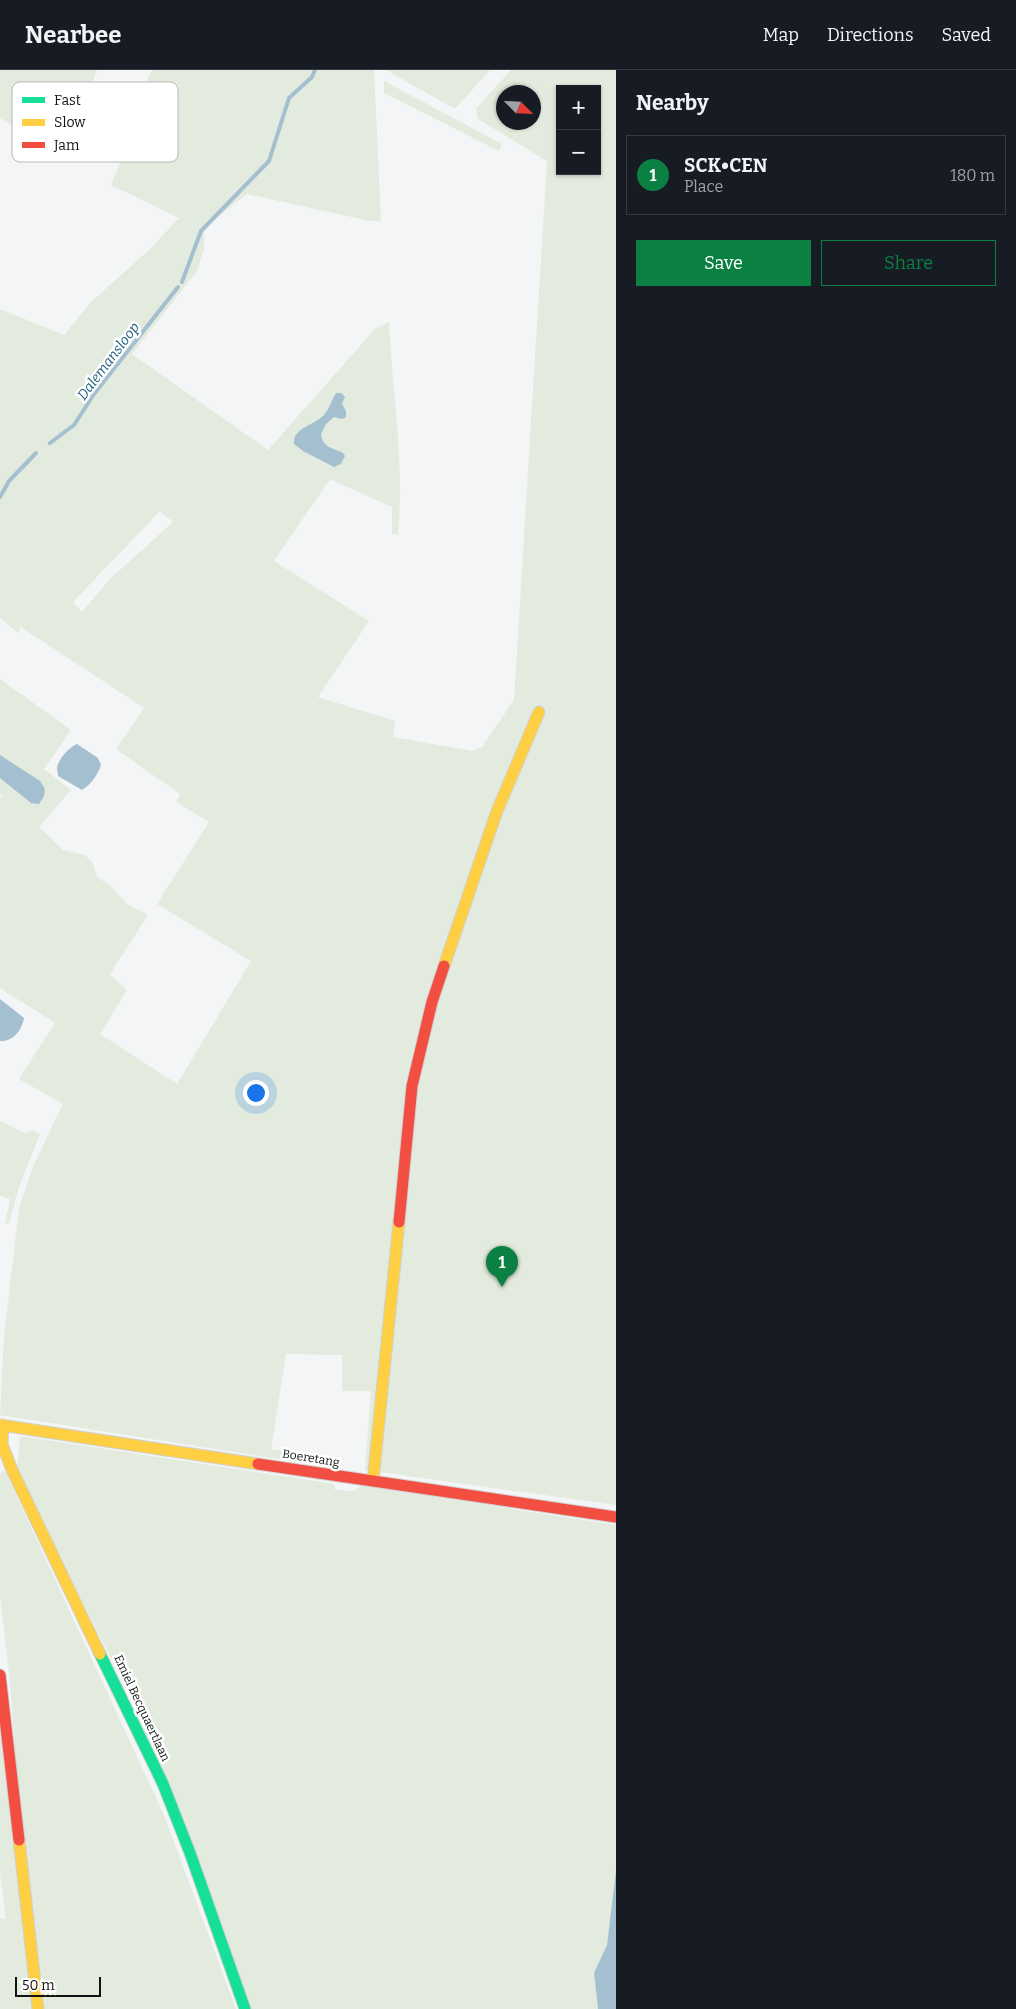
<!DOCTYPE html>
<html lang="en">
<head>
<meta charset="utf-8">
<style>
	:root { --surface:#171b24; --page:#242831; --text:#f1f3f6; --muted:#9ea1a6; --line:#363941; --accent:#0b8043 }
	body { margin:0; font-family:Bitter,serif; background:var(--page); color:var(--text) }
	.controls { position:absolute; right:15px; top:15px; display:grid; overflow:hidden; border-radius:0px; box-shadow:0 1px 4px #0004 }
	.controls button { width:45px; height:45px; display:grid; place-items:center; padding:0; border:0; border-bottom:1px solid var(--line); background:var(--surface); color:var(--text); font:25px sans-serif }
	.compass { position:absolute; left:496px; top:15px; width:45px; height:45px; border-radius:50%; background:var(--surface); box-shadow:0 1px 4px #0004; rotate:114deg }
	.scale { position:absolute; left:15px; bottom:12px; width:86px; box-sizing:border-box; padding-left:5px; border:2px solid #121313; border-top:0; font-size:14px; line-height:18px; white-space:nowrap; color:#121313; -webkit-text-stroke:4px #fff; paint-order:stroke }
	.you { position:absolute; left:255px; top:1022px; width:18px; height:18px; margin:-12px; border:4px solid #fff; border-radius:50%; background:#1a73e8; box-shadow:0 0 0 8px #1a73e833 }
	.badge { display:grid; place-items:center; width:32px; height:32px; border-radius:50%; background:var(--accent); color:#fff; font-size:16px; font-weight:700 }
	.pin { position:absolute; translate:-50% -41px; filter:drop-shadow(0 1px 2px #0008) }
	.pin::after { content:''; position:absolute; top:26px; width:18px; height:15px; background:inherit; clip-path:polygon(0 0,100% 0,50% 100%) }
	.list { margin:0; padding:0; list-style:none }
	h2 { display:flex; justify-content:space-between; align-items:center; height:65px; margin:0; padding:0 20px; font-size:21px }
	h2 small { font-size:16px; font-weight:400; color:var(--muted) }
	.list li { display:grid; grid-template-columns:32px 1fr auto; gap:15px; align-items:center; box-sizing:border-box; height:80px; margin:0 10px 10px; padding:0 10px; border:1px solid var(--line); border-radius:0px }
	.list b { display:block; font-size:19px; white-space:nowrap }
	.list p { margin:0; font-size:16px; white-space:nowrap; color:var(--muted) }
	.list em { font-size:16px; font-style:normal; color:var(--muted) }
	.actions { display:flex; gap:10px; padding:15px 20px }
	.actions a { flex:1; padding:11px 0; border:1px solid var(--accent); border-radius:0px; text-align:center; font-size:18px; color:var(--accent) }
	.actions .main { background:var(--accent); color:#fff }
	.map { position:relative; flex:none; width:616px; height:1939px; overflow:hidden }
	header { display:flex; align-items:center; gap:30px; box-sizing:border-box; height:70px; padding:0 25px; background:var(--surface); border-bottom:1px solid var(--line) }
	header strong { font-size:24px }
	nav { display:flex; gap:28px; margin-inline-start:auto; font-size:18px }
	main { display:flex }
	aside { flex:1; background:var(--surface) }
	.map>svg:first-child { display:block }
</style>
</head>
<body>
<header>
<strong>Nearbee</strong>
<nav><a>Map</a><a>Directions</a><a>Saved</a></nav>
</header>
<main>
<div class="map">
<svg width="616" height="1939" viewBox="0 0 616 1939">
	<rect width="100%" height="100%" fill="#f4f5f6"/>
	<path fill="#e2ebde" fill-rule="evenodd" d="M0,0H97L64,87L0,48Z
		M152,0H374L381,151H370L247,124L215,149L204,161V179L197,201L132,284L268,380L375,259L389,252C392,322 405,393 398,464H392V437L330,409L274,491L369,551L318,627L395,651L393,667L472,681L482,677L514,630L547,91L478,49L476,39L511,0H616V1435L365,1400L371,1321H342V1285L286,1284L271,1379L298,1383L297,1392L0,1345L4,1267L19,1138L34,1094L63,1034L19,1009L55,953L0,918V728L3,727L0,725V609L71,660L44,699L71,720L39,757L63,780L85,785L93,793L97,807L112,817L127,834L148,845L110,904L127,920L100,964L177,1014L251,891L157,834L209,752L176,732L180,724L116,679L144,638L21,557L18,563L0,548V239L64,265L91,232L149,180L179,148L111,115L124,84L133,36ZM560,19H597V101H560ZM503,22H534V52H503ZM160,441L173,452L109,510L82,542L73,532Z
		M386,0H490L455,39Z
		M384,11L502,74L499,81L384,23Z
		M0,1051L26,1064L32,1060L40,1064L19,1117L9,1154H5L10,1129L0,1126Z
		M20,1366L322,1412L335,1415V1420L353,1421L361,1416L616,1455V1800L607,1875L594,1903L598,1939H251L162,1701L130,1627L17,1400Z
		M5,1401L164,1745L236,1939H44L16,1698L10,1611L0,1526V1403Z
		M0,1662L34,1939H0V1848L6,1849L0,1803Z"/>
	<path fill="#a4bfcf" d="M336,323H341L345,327L342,334L346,341V347L342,349L334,347L326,354L321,364C323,378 333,378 343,383L345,386L341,394L334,397L303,381L294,374C292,358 315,355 324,345C330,338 331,331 336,323Z
		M77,674L98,688L101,695C98,704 91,715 82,720L58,706C58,703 57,700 57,697C59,689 69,677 77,674Z
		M0,685L40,711L45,719L44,726L39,734L31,733L0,708Z
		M0,929L24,948C22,960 13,972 0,971Z
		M616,1800V1939H598L594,1903L607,1875Z"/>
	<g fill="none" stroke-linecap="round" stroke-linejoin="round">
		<path stroke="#a4bfcf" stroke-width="4" d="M182,212L201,161L269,91L289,28L312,7L315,0
			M50,373L74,355L94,324L178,217
			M0,427L9,411L36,383"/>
		<g stroke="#d0d1d2" stroke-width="13">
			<path id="fast" d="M100,1584L163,1714L190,1783L245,1939"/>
		</g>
		<g stroke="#d0d1d2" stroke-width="13">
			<path id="slow" d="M444,896L497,741L539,642
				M0,1355L258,1394
				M3,1355L2,1374L12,1400L100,1584
				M373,1411L399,1152
				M19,1770L38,1939"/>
		</g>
		<g stroke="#d0d1d2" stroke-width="13">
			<path id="jam" d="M399,1152L412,1016L432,932L444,896
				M258,1394L616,1447
				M0,1605L19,1770"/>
		</g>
		<use href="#fast" stroke="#16e098" stroke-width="11"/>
		<use href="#slow" stroke="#ffcf43" stroke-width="11"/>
		<use href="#jam" stroke="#f24e42" stroke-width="11"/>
	</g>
	<g text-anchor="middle" stroke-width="5" stroke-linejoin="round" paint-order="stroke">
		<g font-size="12" fill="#121313" stroke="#fff">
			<text transform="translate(311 1388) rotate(9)" y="4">Boeretang</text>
			<text transform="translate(142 1638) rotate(65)" y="4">Emiel Becquaertlaan</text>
		</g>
		<g font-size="14" font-style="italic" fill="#1a5c7c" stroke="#fff">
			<text transform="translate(108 291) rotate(-53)" y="5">Dalemansloop</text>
		</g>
	</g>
	<rect x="12" y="12" width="166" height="80" rx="8" fill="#fff" stroke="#b8b8b8" stroke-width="1"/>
	<rect x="22" y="27" width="23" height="6" fill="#16e098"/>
	<rect x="22" y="49" width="23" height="7" fill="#ffcf43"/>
	<rect x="22" y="72" width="23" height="6" fill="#f24e42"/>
	<g font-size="14" fill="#121313">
		<text x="54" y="35">Fast</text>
		<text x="54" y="57">Slow</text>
		<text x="54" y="80">Jam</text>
	</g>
</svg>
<div class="controls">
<button>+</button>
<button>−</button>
</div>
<svg class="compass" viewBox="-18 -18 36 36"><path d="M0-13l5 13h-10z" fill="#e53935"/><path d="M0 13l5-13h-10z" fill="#9ea1a6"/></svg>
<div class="scale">50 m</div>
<div class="you"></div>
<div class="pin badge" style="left:502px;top:1217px">1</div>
</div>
<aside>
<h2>Nearby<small></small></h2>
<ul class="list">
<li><span class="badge">1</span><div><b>SCK•CEN</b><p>Place</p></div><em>180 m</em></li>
</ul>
<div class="actions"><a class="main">Save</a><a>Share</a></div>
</aside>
</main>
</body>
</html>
